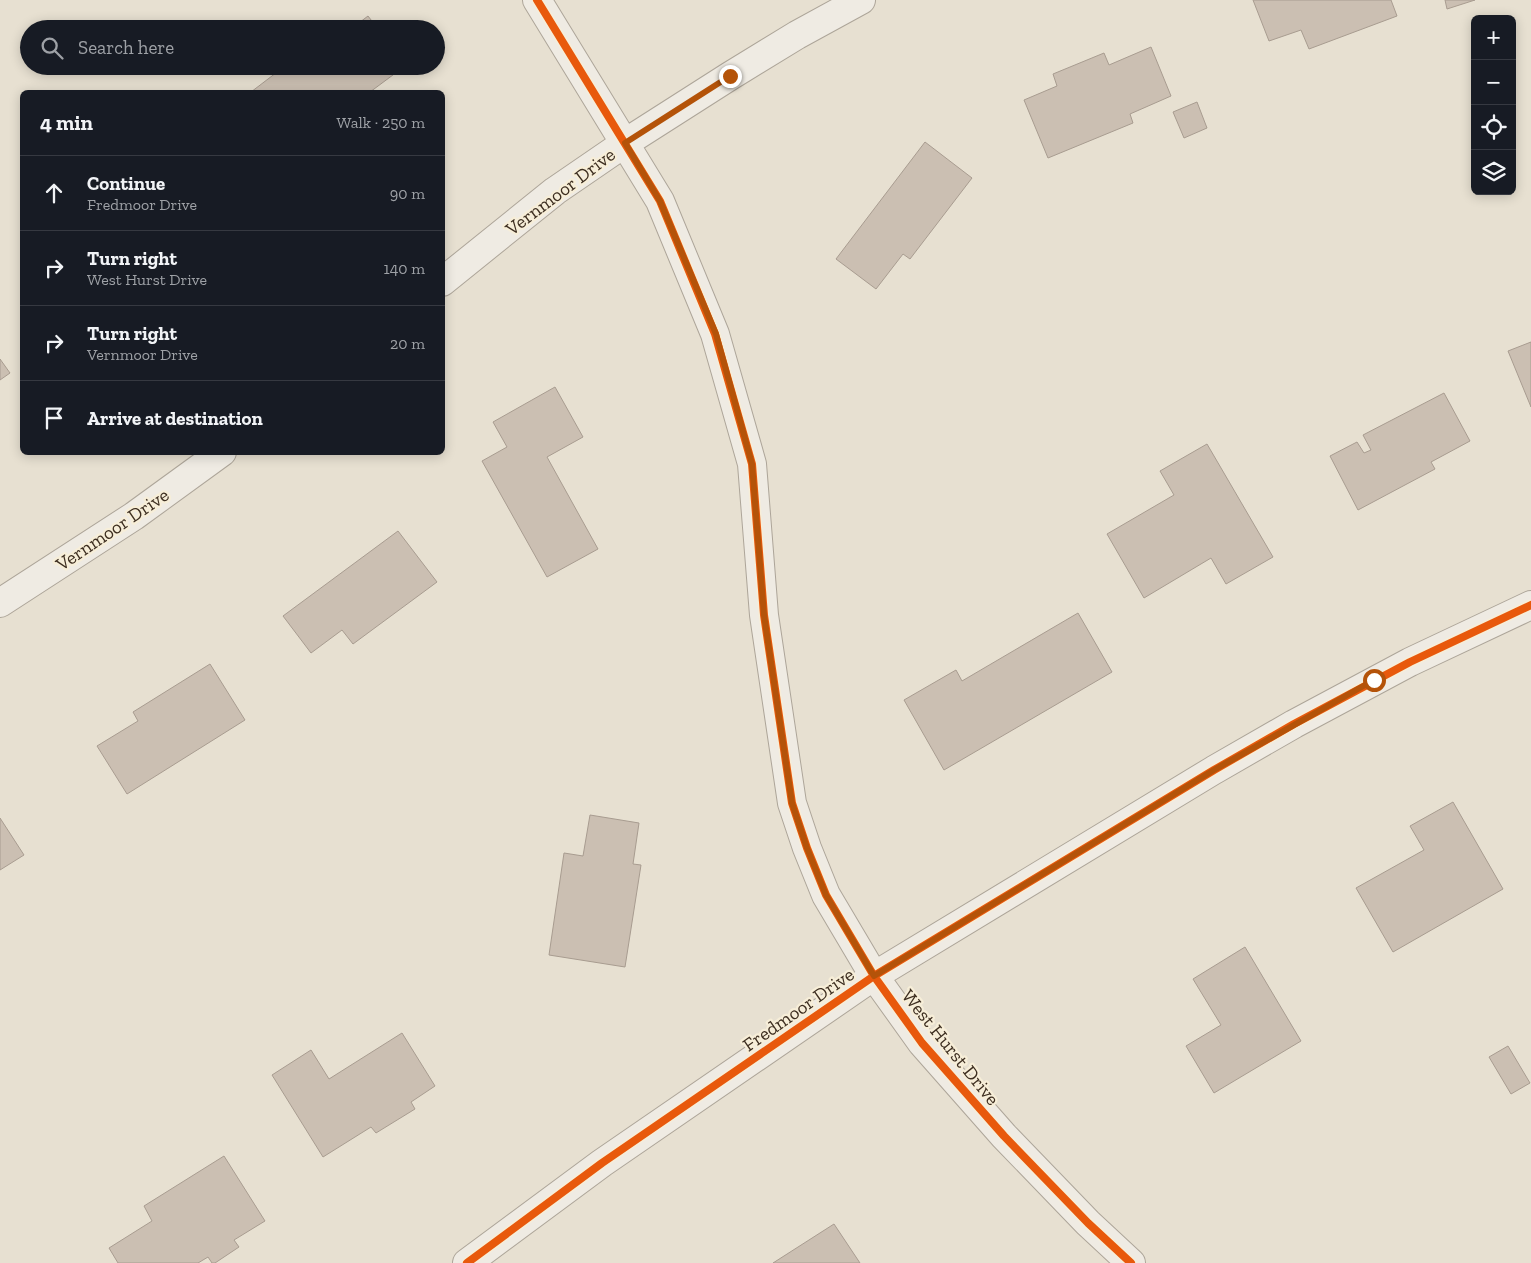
<!DOCTYPE html>
<html lang="en">
<head>
<meta charset="utf-8">
<style>
	:root { --surface:#171b24; --page:#242831; --text:#f1f3f6; --muted:#9ea1a6; --line:#363941 }
	body { margin:0; font-family:"Zilla Slab",serif; background:var(--page); color:var(--text) }
	.controls { position:absolute; right:15px; top:15px; display:grid; overflow:hidden; border-radius:8px; box-shadow:0 2px 12px #0003 }
	.controls button { width:45px; height:45px; display:grid; place-items:center; padding:0; border:0; border-bottom:1px solid var(--line); background:var(--surface); color:var(--text); font:25px sans-serif }
	.stop { position:absolute; width:15px; height:15px; margin:-11px; border:4px solid #b45309; border-radius:50%; background:#fff }
	.stop.end { background:#b45309; border-color:#fff; box-shadow:0 1px 5px #0008 }
	.list { margin:0; padding:0; list-style:none }
	h2 { display:flex; justify-content:space-between; align-items:center; height:65px; margin:0; padding:0 20px; font-size:21px }
	h2 small { font-size:16px; font-weight:400; color:var(--muted) }
	.list li { display:grid; grid-template-columns:32px 1fr auto; gap:15px; align-items:center; box-sizing:border-box; height:75px; padding:0 20px; border-top:1px solid var(--line) }
	.list b { display:block; font-size:19px; white-space:nowrap }
	.list p { margin:0; font-size:16px; white-space:nowrap; color:var(--muted) }
	.list em { font-size:16px; font-style:normal; color:var(--muted) }
	.icon { flex:none; width:28px; height:28px; fill:none; stroke:currentColor; stroke-width:2; stroke-linecap:round; stroke-linejoin:round }
	.map { position:relative; flex:none; width:1531px; height:1263px; overflow:hidden }
	.search { position:absolute; background:var(--surface); box-shadow:0 2px 12px #0003; left:20px; top:20px; width:425px; height:55px; display:flex; align-items:center; gap:12px; box-sizing:border-box; padding:0 18px; border-radius:28px; color:var(--muted); font-size:19px }
	.panel { position:absolute; background:var(--surface); box-shadow:0 2px 12px #0003; left:20px; top:90px; width:425px; height:365px; border-radius:8px }
	.map>svg:first-child { display:block }
</style>
</head>
<body>
<div class="map">
<svg width="1531" height="1263" viewBox="0 0 1531 1263">
	<rect width="100%" height="100%" fill="#e7e0d1"/>
	<path fill="#cbbfb2" stroke="#a89c90" d="M1253,0H1391L1397,16L1309,49L1301,30L1269,41Z
		M1445,0H1475L1447,9Z
		M368,16L378,29H351Z
		M1151,47L1171,96L1130,114L1133,123L1048,158L1024,100L1057,86L1053,74L1104,53L1109,65Z
		M285,66H405L370,92H251Z
		M1197,102L1207,128L1184,138L1173,112Z
		M925,142L972,178L910,259L903,254L876,289L836,259Z
		M1531,342V407L1508,351Z
		M0,359L10,373L0,380Z
		M555,387L583,437L547,457L598,549L547,577L482,461L507,447L493,422Z
		M1444,393L1470,441L1431,462L1435,469L1358,510L1330,456L1357,442L1364,453L1371,450L1363,435Z
		M1207,444L1273,557L1226,584L1211,558L1144,598L1107,534L1174,495L1160,471Z
		M398,531L437,582L353,644L342,630L311,653L283,616Z
		M1078,613L1112,672L944,770L904,700L956,670L962,681Z
		M210,664L245,720L127,794L97,746L138,721L133,712Z
		M1453,802L1503,889L1393,952L1356,888L1424,850L1410,826Z
		M590,815L639,823L633,864L641,865L625,967L549,955L564,853L583,856Z
		M0,818L24,855L0,870Z
		M1245,947L1301,1041L1214,1093L1186,1046L1221,1025L1193,979Z
		M402,1033L435,1086L411,1102L415,1109L376,1133L371,1127L323,1157L272,1075L311,1050L329,1079Z
		M1508,1046L1530,1083L1511,1094L1489,1057Z
		M224,1156L265,1221L234,1240L239,1247L215,1263H212L208,1257L198,1263H118L109,1248L152,1221L144,1206Z
		M834,1224L860,1263H773Z"/>
	<g fill="none" stroke-linecap="round" stroke-linejoin="round">
		<g stroke="#ada599" stroke-width="30">
			<path id="minor" d="M537,0L660,201L715,334L752,464L764,615L792,803L807,848L826,895L874,976L922,1043L1004,1136L1088,1223L1131,1263
				M442,282L555,191L625,143L730,76L797,35L861,0
				M0,603L134,516L222,452
				M467,1263L602,1163L874,976L1214,770L1294,724L1410,662L1531,605"/>
		</g>
		<use href="#minor" stroke="#efebe3" stroke-width="28"/>
		<g stroke="#f7eed8" stroke-width="11">
			<path id="cycleway" d="M537,0L660,201L715,334L752,464L764,615L792,803L807,848L826,895L874,976L922,1043L1004,1136L1088,1223L1131,1263
				M467,1263L602,1163L874,976L1214,770L1294,724L1410,662L1531,605"/>
		</g>
		<use href="#cycleway" stroke="#e8590c" stroke-width="8"/>
	</g>
	<g fill="none" stroke-linecap="round" stroke-linejoin="round">
		<path stroke="#b45309" stroke-width="6" d="M730,76L625,143L660,201L716,334L752,464L764,615L792,803L807,848L826,895L874,976L1214,770L1374,680"/>
	</g>
	<g text-anchor="middle" stroke-width="4.5" stroke-linejoin="round" paint-order="stroke">
		<g font-size="19" fill="#3d2e20" stroke="#f7eed8">
			<text transform="translate(560 191) rotate(-37)" y="7">Vernmoor Drive</text>
			<text transform="translate(112 529) rotate(-34)" y="7">Vernmoor Drive</text>
			<text transform="translate(798 1009) rotate(-35)" y="7">Fredmoor Drive</text>
			<text transform="translate(951 1047) rotate(51)" y="7">West Hurst Drive</text>
		</g>
	</g>
</svg>
<div class="controls">
<button>+</button>
<button>−</button>
<button><svg class="icon" aria-label="locate" viewBox="0 0 24 24"><circle cx="12" cy="12" r="6"/><path d="M12 2v4M12 18v4M2 12h4M18 12h4"/></svg></button>
<button><svg class="icon" aria-label="layers" viewBox="0 0 24 24"><path d="M12 4l9 5-9 5-9-5zM3 14l9 5 9-5"/></svg></button>
</div>
<div class="stop" style="left:1374px;top:680px"></div>
<div class="stop end" style="left:730px;top:76px"></div>
<div class="search"><svg class="icon" aria-label="search" viewBox="0 0 24 24"><circle cx="10" cy="10" r="6"/><path d="M15 15l6 6"/></svg>Search here</div>
<section class="panel">
<h2>4 min<small>Walk · 250 m</small></h2>
<ul class="list">
<li><svg class="icon" aria-label="ahead" viewBox="0 0 24 24"><path d="M12 20V5M6 11l6-6 6 6"/></svg><div><b>Continue</b><p>Fredmoor Drive</p></div><em>90 m</em></li>
<li><svg class="icon" aria-label="right" viewBox="0 0 24 24"><path d="M7 20v-9h11M14 6l5 5-5 5"/></svg><div><b>Turn right</b><p>West Hurst Drive</p></div><em>140 m</em></li>
<li><svg class="icon" aria-label="right" viewBox="0 0 24 24"><path d="M7 20v-9h11M14 6l5 5-5 5"/></svg><div><b>Turn right</b><p>Vernmoor Drive</p></div><em>20 m</em></li>
<li><svg class="icon" aria-label="arrive" viewBox="0 0 24 24"><path d="M6 21V4h12l-3 4 3 4H6"/></svg><div><b>Arrive at destination</b></div></li>
</ul>
</section>
</div>
</body>
</html>
